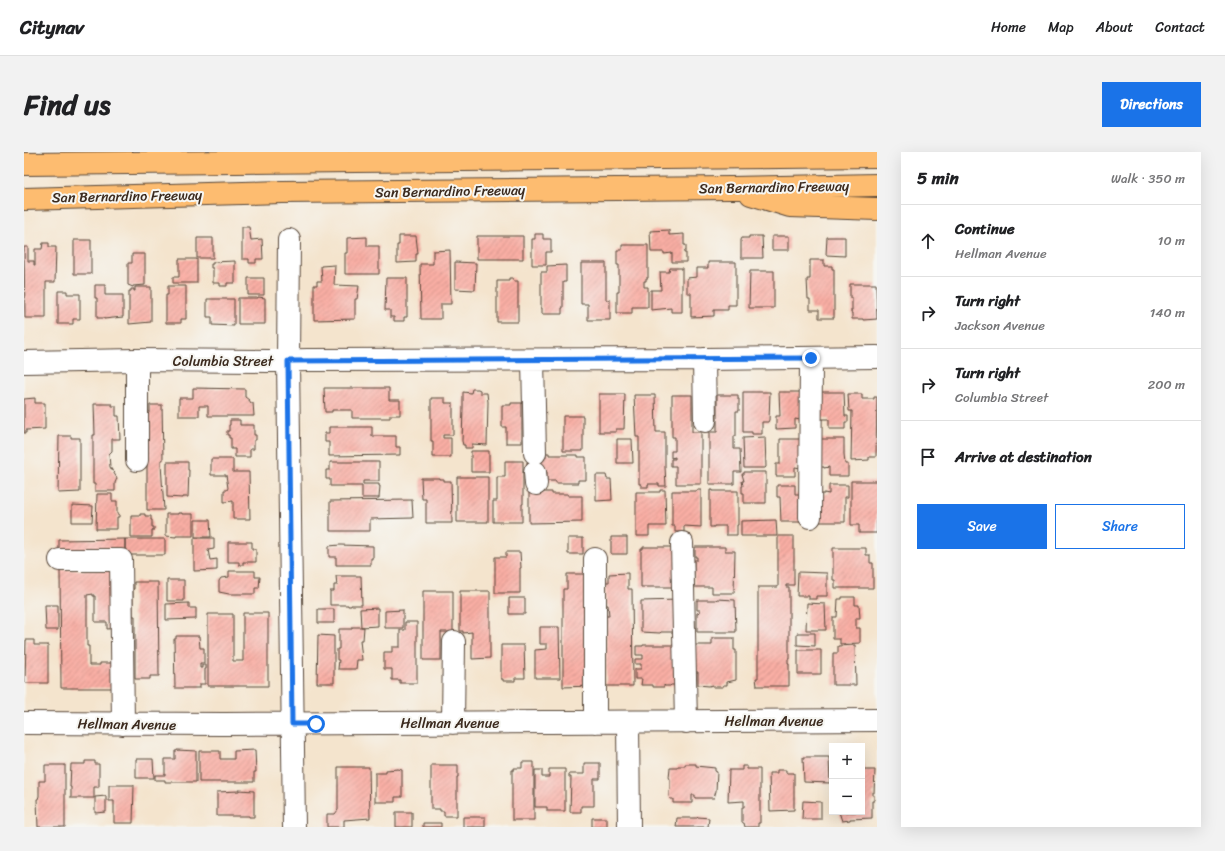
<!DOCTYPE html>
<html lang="en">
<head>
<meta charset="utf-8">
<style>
	:root { --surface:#fff; --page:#f2f2f2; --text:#202124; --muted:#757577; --line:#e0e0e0; --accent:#1a73e8 }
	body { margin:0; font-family:Sriracha,sans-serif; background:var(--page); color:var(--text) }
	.controls { position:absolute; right:12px; bottom:12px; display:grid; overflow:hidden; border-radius:0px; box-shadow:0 4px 16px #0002 }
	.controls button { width:36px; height:36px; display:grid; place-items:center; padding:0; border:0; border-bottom:1px solid var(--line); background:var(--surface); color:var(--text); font:20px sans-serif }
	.stop { position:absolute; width:12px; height:12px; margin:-9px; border:3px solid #1a73e8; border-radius:50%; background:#fff }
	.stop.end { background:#1a73e8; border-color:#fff; box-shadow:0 1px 4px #0008 }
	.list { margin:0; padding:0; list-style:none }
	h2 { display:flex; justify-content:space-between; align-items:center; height:52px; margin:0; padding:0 16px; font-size:17px }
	h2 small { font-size:13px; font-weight:400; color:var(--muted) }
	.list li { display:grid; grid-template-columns:26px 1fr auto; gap:12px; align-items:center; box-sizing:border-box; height:72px; padding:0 16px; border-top:1px solid var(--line) }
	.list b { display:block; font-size:15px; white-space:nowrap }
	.list p { margin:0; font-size:13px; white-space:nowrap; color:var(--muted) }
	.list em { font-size:13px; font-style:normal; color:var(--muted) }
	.actions { display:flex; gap:8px; padding:12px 16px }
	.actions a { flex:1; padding:9px 0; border:1px solid var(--accent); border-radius:0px; text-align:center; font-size:14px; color:var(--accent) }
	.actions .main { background:var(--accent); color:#fff }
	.icon { flex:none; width:22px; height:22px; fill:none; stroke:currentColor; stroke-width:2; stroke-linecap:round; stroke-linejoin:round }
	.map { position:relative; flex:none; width:853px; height:675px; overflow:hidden; border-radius:0px }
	header { display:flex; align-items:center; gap:24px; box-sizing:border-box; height:56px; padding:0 20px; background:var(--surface); border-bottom:1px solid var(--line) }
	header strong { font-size:19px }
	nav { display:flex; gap:22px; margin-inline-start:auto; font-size:14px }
	.intro { display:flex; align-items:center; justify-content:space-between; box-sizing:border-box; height:96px; padding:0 24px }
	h1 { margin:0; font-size:28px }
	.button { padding:10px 18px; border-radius:0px; background:var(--accent); color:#fff; font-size:14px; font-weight:700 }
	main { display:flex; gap:24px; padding:0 24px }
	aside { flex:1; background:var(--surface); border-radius:0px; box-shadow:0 4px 16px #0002 }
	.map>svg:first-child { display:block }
</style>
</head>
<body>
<header>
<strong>Citynav</strong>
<nav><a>Home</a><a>Map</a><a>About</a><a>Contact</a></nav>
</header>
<div class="intro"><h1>Find us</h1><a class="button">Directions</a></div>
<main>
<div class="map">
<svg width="853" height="675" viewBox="0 0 853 675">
	<defs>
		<pattern id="building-hatch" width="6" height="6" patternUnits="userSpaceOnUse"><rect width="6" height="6" fill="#f9aea4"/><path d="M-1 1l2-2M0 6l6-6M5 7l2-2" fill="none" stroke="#cb8e85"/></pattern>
	</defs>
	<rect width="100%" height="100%" fill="#f6f6f2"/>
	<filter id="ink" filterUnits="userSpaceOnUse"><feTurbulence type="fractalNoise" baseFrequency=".025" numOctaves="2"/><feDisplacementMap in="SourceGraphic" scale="8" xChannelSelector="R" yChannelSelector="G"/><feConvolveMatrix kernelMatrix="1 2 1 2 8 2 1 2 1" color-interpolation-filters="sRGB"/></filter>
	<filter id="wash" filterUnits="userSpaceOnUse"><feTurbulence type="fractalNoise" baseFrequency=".012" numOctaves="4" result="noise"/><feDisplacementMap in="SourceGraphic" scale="16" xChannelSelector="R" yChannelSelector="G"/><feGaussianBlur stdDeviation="0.9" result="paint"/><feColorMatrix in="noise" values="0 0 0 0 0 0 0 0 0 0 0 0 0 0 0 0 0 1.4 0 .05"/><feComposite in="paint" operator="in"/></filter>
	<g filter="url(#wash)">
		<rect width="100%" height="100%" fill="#f4e4cd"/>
		<g id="blocks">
			<path fill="url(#building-hatch)" d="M218,75H225L227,88L238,87L239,107H232V111H225V107H218Z
				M645,78V83L660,82V93H662V99H660V101H662V110H648V101L640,102V100H627L626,79Z
				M511,82H519V87H527V100H522V113H508V87H511Z
				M375,84H392L394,102H392V110L373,111V93H375Z
				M453,84H499V107H453Z
				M725,84H738L739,106H717V88L718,86H725Z
				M748,84H765V98H748Z
				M343,85V94H355V122H321V101H323V86Z
				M803,85H821V104L802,103Z
				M173,86H189V106H173Z
				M50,88H67V122H50Z
				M19,91H25V95H32L31,130H22V166H1L0,95H4V109H10V113H11V97H18Z
				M598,93H624V126H622V129H620V135H624V155H608V161H593V140H595V113H593V98H598Z
				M426,98L427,152H417V167H397L396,112H409V99Z
				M108,102H121V133L109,134V135L104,133V111H108Z
				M155,107H173V131H149V125H155Z
				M786,108H800V114H808V117H810V166H795V158H786V147H784L783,127H786Z
				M211,109V131H203V134H196V131H189V116H187V112H189V110Z
				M431,110L452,111L451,138L431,137Z
				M684,110H712V153H704V158H690V164L667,165V141H663V126L673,125V116H684Z
				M557,111H582V148H586V168H564V152H557Z
				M311,113L310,133L335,134L333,147H331V167L290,168V133H293V129H298L297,114Z
				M542,113V130H539V156H538V162H518V156H517V120H523V114Z
				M646,116H658V160H647V156L627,158V138H637L636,120H645Z
				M726,119H750V156H725Z
				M224,126H240V143H224Z
				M362,126H383V165H380V169H370V165H366V158H361Z
				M485,126H489V129H494V170H473V129H485Z
				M826,132H852L853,167L839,168V167H828V161H827V158H828V146H826Z
				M71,133H81V143H99V165L80,167V166H73V146H71Z
				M144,134H162V167H157V171H142V143H144Z
				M111,135H127V170L105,172V139H107V137H110V139H111Z
				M34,139H43V142H56V167H49V172H34Z
				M234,145L241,146V172H214V146H234Z
				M183,147H210V174L188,173V165H183Z
				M169,236L221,237V245L225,248L227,251H229L230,264H184V254H175V264H155V246H169Z
				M300,236H365V248H376V263H366V266H328V258H308V260H301Z
				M448,237H454L456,238V241H463L464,250L463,293L448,292V296H441V293H439L438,289L439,256V240L447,241Z
				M719,240H746L745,268L744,270H738V282H728V280H719Z
				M755,240H780L776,268L771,267V276L752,277V264H756Z
				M796,240H820L821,264H824V270H821V277H805V267H796Z
				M575,242H601L600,277H592V280H575Z
				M824,242H838V247H850V245H853L852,305H845V308L827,309L828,259H825Z
				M610,243H631L632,280H641V315L642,334H635V332H624V335H617V332H615V285H612Z
				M648,243H668V280H677V332H652V314H647V307H651V305L647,306V299H651V285H648Z
				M693,243H714V247H715V259H712V284H710V297H716L717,320H710V332H685V280H693Z
				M11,246V251H21V277L2,278V281H0V247Z
				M407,246H421V251H429V283H419V286H427V305H409V289H407Z
				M487,251H498V291H482V275H478V253H487Z
				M70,252H88V254H92V264H95L96,287H88V299L85,302L86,315L93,326L91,331V339H71V332H69V283H71Z
				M126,253H138L139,308H137V312L140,358H123V301L116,260H126Z
				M539,264H559V299H539Z
				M206,268H216V273H230V283H232V288H230V297H226V305H211V297H207V286H205V283H203V279H205V273H206Z
				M305,275H348V284H372V295H376V303L305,304V290H301V281H305Z
				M35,284H47V286H56V340L34,341Z
				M741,285L742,315L741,316H720L719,286Z
				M593,287H608L609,311H593Z
				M756,287H780L777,316L771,315V324H752V312H756Z
				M796,287H820V302L821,312H824V324H805V315L800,316V315H796Z
				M447,299H465V320H447Z
				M507,301H525V303H554V305H562V328H554V331H532V329H523V320H503V310H507Z
				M187,307H209V320H225L226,367H209V349L200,350V338H203L204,336L202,323H187Z
				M481,309H499V352H498V370H469V349H473V325H481Z
				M143,310H164V318H165L164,345H158V346L143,345Z
				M306,310H355V329H339V332H355V334H356L355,346H338V334H306V327H302V318H306Z
				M720,320H742V351H720V341H718V334H719L718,329H720L718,322H720Z
				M572,323H582L583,327H587L588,348L572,349Z
				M433,325H464V370H433Z
				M397,326H415V327H420V329H427L428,371H402V347H398Z
				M827,329H853V381H835V373H827Z
				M753,333H771V342H781V370H757L756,345H753Z
				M805,333H824V345H821V370H796V342H800V341L805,342Z
				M505,337L517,340H528V342H544V344H558V370L505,371Z
				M636,338H641L642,374H625V384H612V340H636Z
				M673,338H677V375L660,374V380H651V374H648V339H673Z
				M686,338H689V339H714V373H713V383H702V374H690V375H686Z
				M73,342H88V349H93V362H95V365H93V377H72Z
				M388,348L389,366L346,367V379H306V349Z
				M48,353L69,354L68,370H48Z
				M154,361H158V362H169V384H152V385L142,384V362H154Z
				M116,362H121V364H127V368H128V375H130V378H128V385H107V364H116Z
				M171,368H186L187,385H171Z
				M752,368L753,384H717V369Z
				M754,384H770V433H762V435H765V507H764V512H765V534H733L732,526H734V435H754Z
				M587,385H603V402H587Z
				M170,386H190V397L184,398L186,408L193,407V418L170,419Z
				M544,386H559V402H544Z
				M101,387V401L35,402V388Z
				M101,387H141V403H101Z
				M204,390H228V397H232V410H219V413H215V410H204Z
				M316,393L349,394V406H347V413H312V405H305V394Z
				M619,395H653V435H617V397H619Z
				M671,395H701V399H711L710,441H688V435H670V408H673V405H671Z
				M809,396H842V403H846V411H849V436H811V428H809Z
				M482,400H496L497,416H496V441H471V405H482Z
				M36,418H93L96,476L83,477V470H71V444H69V442L63,443V494H65V513H76V511H96V536H37Z
				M205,419H231V425H236L235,436H231V442H205L195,440V429L197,426L205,425Z
				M774,420L803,421V444H792V447H785V444H773Z
				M604,421V437H608L609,534H582V464H585L584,453H582L581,430H585V422Z
				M543,422H562L566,534L539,535V437H543Z
				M312,424H337L338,453H327V454H324V453H306V439H310V433H313Z
				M143,428H160V449H143Z
				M110,430H134L135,524H126V527H111V464H109V437H110Z
				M399,439H429V480H417V508H399Z
				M436,439H466V506L448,507V480L439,481V479H436Z
				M818,445H831V453H835L836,466H832V476H836V491L816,492V487H809V465H813L814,447H818Z
				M485,446H501V462H485Z
				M693,447L711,448L712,480H673V461L676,460V458H673V448H692Z
				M655,448L656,480H637L636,481L617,480V449Z
				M165,451V456H172V467L142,468V452Z
				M783,451L801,452L802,478H782Z
				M21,453H34V478H22Z
				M354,456V474L337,475L336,457Z
				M294,457H310V471H294Z
				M379,458V476H361V459Z
				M219,461H244V534H184V462H209V509H219Z
				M381,470H393V531H376V528H368V517H360V500H368V495H376V478H381Z
				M328,475H340L339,488H336L338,508H333L332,517H314L315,508H313V497H315V477H328Z
				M516,475H535L536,526H511V498L523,497V492H516Z
				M773,481H791V494L773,493Z
				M294,483L310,484V531H293Z
				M152,484H175L176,496H180V511H176V516H178V513H182V517H181V532H176V536H151L150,487H152Z
				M688,486H710V498H712V528L703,530V533H699V535H689V533L685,534L674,533V520H671V493H688Z
				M2,488H10V493H24V531H1Z
				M477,493H500L501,526H491V529H479V527H477Z
				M619,493H653L651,533H647L646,534H641L640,533V535H629V533H617L618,527H611V517H617V512H611V507H619V503H612V494H619Z
				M831,493L832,533H809V501H814V494Z
				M774,498H797V522H774Z
				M153,598L172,599V630H141V628H131V623H141V607H151V599H153Z
				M231,598L232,620H230V630H175V599H196V607H210V599Z
				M779,605H805L806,631L780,630Z
				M112,607H129L130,626H112Z
				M61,609H71V612H75V635H70V646H47V635H46L47,612H61Z
				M498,610H510V668H488V618H490V616H498Z
				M560,611H576V627H570V654H557V660H546L547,625H545V622H560Z
				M838,611H839L840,618H851L850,641H848V643H850V649H848V666L826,667V668L818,669L815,660H838Z
				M661,612H672V614L691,616V619L693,620L692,639L690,646H671V643H668V651H649V647H646L645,644V638L646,637V627L645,625L646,616H653L654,614H661Z
				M21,613H41V675H14L13,647H14L15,644V629H21Z
				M407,613H434V625H433V664H420V659H416V657H407Z
				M718,614H723V617H736V671H734V675H721L720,671H718V655H720V649L704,650L705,618H718Z
				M314,615H345L346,666L320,668V675H303V662H311L314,658Z
				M374,617L378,618V645H371V650H351V621H362V618Z
				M525,617H541V659H523V655H511V618H518V625H525Z
				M753,618H762V621H770V658L746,659L745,621H753Z
				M85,633H110L109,671H90V649H85Z
				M215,638L230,639V665H225V664H193V640L215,639Z
				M82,644V660L71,661V645Z
				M779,649L797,650V667H778Z
				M372,660H388V675H372Z
				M439,665H461V675H439Z
				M674,665L685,666L684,675H652L653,666H673Z
				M568,666H583V675H568Z
				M399,671H417V675H399Z"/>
		</g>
	</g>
	<g filter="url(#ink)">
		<use href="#blocks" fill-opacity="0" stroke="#574638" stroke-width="1"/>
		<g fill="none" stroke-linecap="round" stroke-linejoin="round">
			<g stroke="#574638" stroke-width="24">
				<path id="minor" d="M265,88L264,209L270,675
					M680,207L681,269
					M509,208L511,301
					M0,210L113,208L244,209L284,208L680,207L853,205
					M113,308V208
					M511,320L512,332
					M786,365L787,206
					M658,391L662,570
					M571,407V570
					M36,408H97L99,572
					M604,570L605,675
					M0,571L200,572L853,568
					M429,571L430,490"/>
			</g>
			<g stroke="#574638" stroke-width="24">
				<path id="highway" d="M0,12L853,4
					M727,42L766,54L853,57
					M0,47L258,40L707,36L853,33"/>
			</g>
			<use href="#minor" stroke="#fff" stroke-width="22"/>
			<use href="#highway" stroke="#fdbc6f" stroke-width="22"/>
		</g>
	</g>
	<g fill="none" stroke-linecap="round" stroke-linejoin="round" filter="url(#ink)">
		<path stroke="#1a73e8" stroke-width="5" d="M292,572H268L264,209L787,206"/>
	</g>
	<g text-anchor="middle" stroke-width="4" stroke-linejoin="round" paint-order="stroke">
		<g font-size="14" fill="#3b2a1e" stroke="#f6f6f2">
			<text transform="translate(750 35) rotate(-1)" y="5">San Bernardino Freeway</text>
			<text transform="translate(426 39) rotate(-1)" y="5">San Bernardino Freeway</text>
			<text transform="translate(103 44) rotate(-1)" y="5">San Bernardino Freeway</text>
			<text x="199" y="214">Columbia Street</text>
			<text x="750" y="574">Hellman Avenue</text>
			<text x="426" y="576">Hellman Avenue</text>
			<text transform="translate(103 572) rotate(1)" y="5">Hellman Avenue</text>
		</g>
	</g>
</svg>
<div class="controls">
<button>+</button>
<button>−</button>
</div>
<div class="stop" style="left:292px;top:572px"></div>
<div class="stop end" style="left:787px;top:206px"></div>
</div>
<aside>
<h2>5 min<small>Walk · 350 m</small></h2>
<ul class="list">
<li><svg class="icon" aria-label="ahead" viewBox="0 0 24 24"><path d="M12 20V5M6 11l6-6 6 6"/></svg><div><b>Continue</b><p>Hellman Avenue</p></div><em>10 m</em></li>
<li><svg class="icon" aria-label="right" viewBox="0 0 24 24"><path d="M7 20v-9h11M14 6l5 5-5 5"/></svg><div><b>Turn right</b><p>Jackson Avenue</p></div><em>140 m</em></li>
<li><svg class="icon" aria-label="right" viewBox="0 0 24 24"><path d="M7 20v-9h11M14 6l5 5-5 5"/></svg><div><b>Turn right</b><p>Columbia Street</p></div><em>200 m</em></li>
<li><svg class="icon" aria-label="arrive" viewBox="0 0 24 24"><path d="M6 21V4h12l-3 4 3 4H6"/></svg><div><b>Arrive at destination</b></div></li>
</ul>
<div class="actions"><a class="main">Save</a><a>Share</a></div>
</aside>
</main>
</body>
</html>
